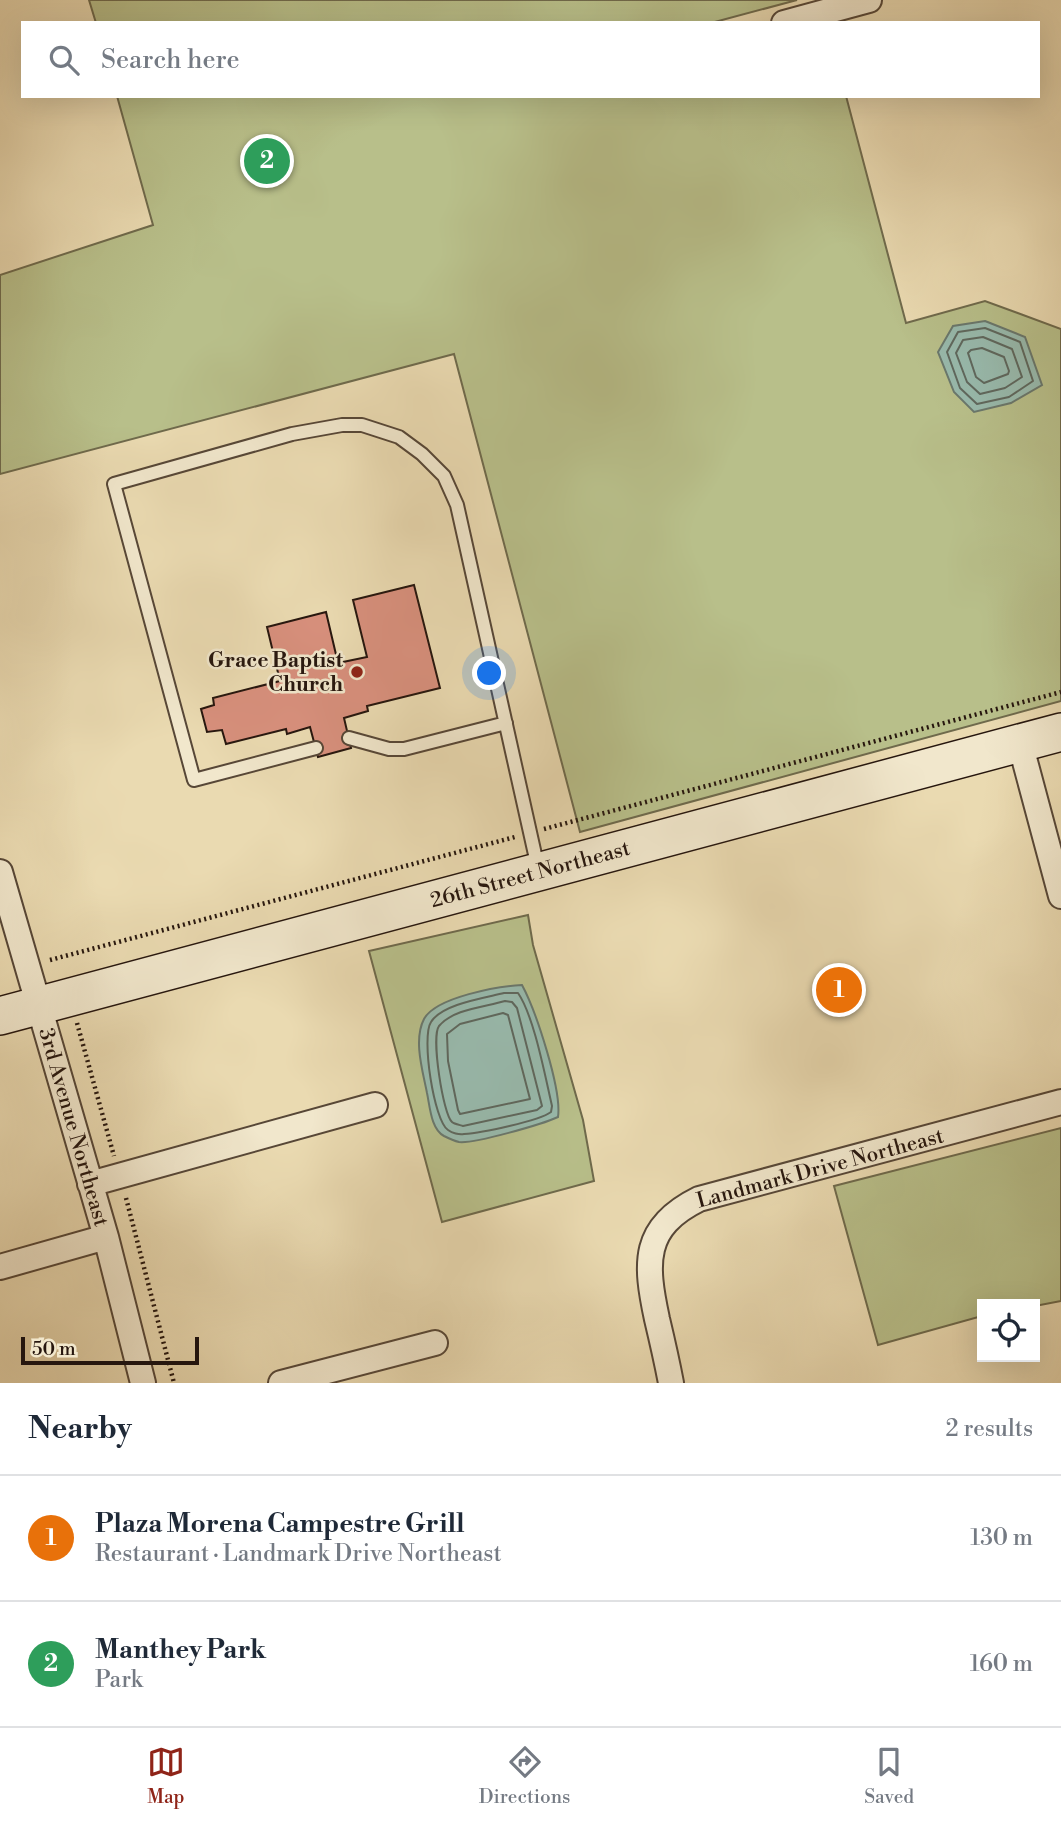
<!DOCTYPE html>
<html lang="en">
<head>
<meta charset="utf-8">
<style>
	:root { --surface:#fff; --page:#f6f6f7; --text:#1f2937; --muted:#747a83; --line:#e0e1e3; --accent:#8f2418 }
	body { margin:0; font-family:"Libre Bodoni",serif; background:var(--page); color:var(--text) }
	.controls { position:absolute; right:21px; bottom:21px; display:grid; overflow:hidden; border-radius:0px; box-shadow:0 7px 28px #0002 }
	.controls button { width:63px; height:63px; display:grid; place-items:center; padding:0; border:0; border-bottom:2px solid var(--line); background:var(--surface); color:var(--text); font:35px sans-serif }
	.scale { position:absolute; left:21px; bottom:18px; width:178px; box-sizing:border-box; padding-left:7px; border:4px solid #26160e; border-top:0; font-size:19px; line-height:24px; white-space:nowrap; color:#26160e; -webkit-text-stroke:5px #f1e7cc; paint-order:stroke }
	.you { position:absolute; left:490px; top:674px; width:24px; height:24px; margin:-18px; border:5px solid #fff; border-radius:50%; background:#1a73e8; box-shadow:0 0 0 10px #1a73e833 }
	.badge { display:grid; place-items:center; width:46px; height:46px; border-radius:50%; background:var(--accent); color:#fff; font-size:23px; font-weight:700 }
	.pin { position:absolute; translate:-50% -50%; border:4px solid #fff; box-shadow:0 2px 7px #0006 }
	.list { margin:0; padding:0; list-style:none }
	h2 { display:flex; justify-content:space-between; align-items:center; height:91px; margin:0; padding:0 28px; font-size:30px }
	h2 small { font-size:23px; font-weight:400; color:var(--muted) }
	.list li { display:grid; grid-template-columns:46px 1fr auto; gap:21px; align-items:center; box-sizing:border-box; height:126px; padding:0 28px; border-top:2px solid var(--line) }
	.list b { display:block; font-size:26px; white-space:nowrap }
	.list p { margin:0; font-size:23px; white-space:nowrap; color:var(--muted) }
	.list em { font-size:23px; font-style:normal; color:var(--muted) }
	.icon { flex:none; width:38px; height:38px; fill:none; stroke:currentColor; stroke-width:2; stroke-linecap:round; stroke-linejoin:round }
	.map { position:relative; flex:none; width:1061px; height:1383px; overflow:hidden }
	.search { position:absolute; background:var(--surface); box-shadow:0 7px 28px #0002; left:21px; right:21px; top:21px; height:77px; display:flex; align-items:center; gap:18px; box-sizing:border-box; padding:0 24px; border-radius:0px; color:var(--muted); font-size:26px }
	.sheet { height:343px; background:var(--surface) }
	nav { display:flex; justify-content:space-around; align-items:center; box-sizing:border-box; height:98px; border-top:2px solid var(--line); background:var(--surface); font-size:19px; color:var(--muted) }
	nav a { display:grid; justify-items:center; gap:4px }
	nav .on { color:var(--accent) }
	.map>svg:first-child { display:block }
</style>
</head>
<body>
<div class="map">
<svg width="1061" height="1383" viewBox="0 0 1061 1383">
	<rect width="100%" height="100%" fill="#eadab1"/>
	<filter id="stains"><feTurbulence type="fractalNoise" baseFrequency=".00286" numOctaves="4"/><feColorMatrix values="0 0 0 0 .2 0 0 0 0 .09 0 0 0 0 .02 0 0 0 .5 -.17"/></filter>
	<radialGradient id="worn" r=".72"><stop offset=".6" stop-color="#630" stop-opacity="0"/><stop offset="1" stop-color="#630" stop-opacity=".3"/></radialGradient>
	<path fill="#b8bf8a" stroke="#6f6a4c" stroke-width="2" d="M89,0H797L711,23H96Z
		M117,96H846L906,323L985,301L1061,329V701L580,832L454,354L0,474V275L153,225Z
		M528,915L533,945L583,1120L594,1181L442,1222L369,951Z
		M1061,1128V1301L1035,1306L982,1304V1316L878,1345L834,1186Z"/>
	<path fill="#98baad" stroke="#6a786d" stroke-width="2" d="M985,321L1025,337L1042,385L1011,403L974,412L954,392L938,352L953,326Z
		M522,985C536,1011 562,1090 558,1117C543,1124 474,1144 459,1142C455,1141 448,1138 444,1136C431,1129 430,1107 427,1093C423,1072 413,1040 424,1019C436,997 499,986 522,985Z"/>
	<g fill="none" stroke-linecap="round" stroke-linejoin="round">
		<path stroke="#5f685e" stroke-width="2" d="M985,328L1020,342L1033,381L1009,397L977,404L960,388L947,352L958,332Z
			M983,337L1012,349L1022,377L1005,388L980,394L967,382L956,353L963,340Z
			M982,348L1004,357L1009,371L1008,374L984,383L976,377L968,353L971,350Z
			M504,993H518C534,1016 545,1076 552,1106L551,1112C539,1121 481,1133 464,1134C459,1135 452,1133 448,1130C434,1121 421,1037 431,1022C442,1004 484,998 504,993Z
			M505,1001L512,1002L517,1008L542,1106L537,1110L463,1126C460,1125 454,1124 452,1122C443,1114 431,1037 439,1026C453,1009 485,1007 505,1001Z
			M503,1013L508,1015L530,1099L460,1114L458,1110L448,1061L447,1034L460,1024Z"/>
	</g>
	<path fill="#d8907d" stroke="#26160e" stroke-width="2" d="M414,585L440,688L367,706L368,711L344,718L351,748L318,757L310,727L287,734L286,729L226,744L222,730L207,732L201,709L214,705L213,698L280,681L267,627L326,612L338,663L367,657L353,600Z"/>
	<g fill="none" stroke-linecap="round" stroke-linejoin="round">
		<g stroke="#574737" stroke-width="16">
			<path id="lane" d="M349,738L389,749H404L506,723
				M316,748L194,780L114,484L292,434L342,425H362L399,437L422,454L444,476L457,505L538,868"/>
		</g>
		<g stroke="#574737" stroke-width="28">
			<path id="street" d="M784,23L869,0
				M1020,743L1061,896
				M0,872L106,1237L143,1383
				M90,1184L375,1105
				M0,1267L106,1237
				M281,1383L435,1343
				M671,1383C667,1362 662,1340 657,1319C645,1263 642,1227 699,1199L1061,1102"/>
		</g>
		<g stroke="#26160e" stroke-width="40">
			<path id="secondary" d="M0,1016L1061,732"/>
		</g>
		<path stroke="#26160e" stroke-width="4.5" stroke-dasharray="2 3.5" stroke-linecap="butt" d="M544,829L1061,692
			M50,960L515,837
			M77,1023L114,1156
			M126,1198L174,1383"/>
		<use href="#lane" stroke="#f1e7cc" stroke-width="12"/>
		<use href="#street" stroke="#f1e7cc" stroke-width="24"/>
		<use href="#secondary" stroke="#f1e7cc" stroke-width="37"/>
	</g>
	<circle fill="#8f2418" stroke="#f1e7cc" stroke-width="2.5" cx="357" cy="672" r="7"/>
	<g text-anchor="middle" stroke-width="5" stroke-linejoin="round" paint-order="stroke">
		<g font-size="21" font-weight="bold" fill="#26160e" stroke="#f1e7cc" text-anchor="end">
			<text x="343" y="667">Grace Baptist<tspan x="343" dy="24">Church</tspan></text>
		</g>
		<g font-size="21" fill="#26160e" stroke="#f1e7cc">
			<text transform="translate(530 874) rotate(-15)" y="7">26th Street Northeast</text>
			<text transform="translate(74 1127) rotate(74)" y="7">3rd Avenue Northeast</text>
			<text transform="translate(820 1168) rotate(-15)" y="7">Landmark Drive Northeast</text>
		</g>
	</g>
	<rect width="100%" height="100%" filter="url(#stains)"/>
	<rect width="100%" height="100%" fill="url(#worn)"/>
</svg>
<div class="controls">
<button><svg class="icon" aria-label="locate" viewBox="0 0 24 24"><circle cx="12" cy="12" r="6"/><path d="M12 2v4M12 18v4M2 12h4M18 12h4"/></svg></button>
</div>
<div class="scale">50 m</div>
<div class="you"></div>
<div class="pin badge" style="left:839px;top:990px;background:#e8710a">1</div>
<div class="pin badge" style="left:267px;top:161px;background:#2e9e5b">2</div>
<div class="search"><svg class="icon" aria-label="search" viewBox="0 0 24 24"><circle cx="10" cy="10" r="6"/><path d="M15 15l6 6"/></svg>Search here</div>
</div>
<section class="sheet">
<h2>Nearby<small>2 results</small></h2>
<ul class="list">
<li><span class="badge" style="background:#e8710a">1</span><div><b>Plaza Morena Campestre Grill</b><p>Restaurant · Landmark Drive Northeast</p></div><em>130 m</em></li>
<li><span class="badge" style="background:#2e9e5b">2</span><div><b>Manthey Park</b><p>Park</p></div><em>160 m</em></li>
</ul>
</section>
<nav>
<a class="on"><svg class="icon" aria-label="map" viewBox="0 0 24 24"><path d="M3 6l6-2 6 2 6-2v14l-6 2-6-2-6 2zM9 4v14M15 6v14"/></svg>Map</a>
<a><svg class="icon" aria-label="directions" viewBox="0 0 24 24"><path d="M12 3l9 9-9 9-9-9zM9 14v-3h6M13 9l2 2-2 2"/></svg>Directions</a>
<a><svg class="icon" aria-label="saved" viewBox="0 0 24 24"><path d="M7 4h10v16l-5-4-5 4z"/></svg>Saved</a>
</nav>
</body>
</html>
